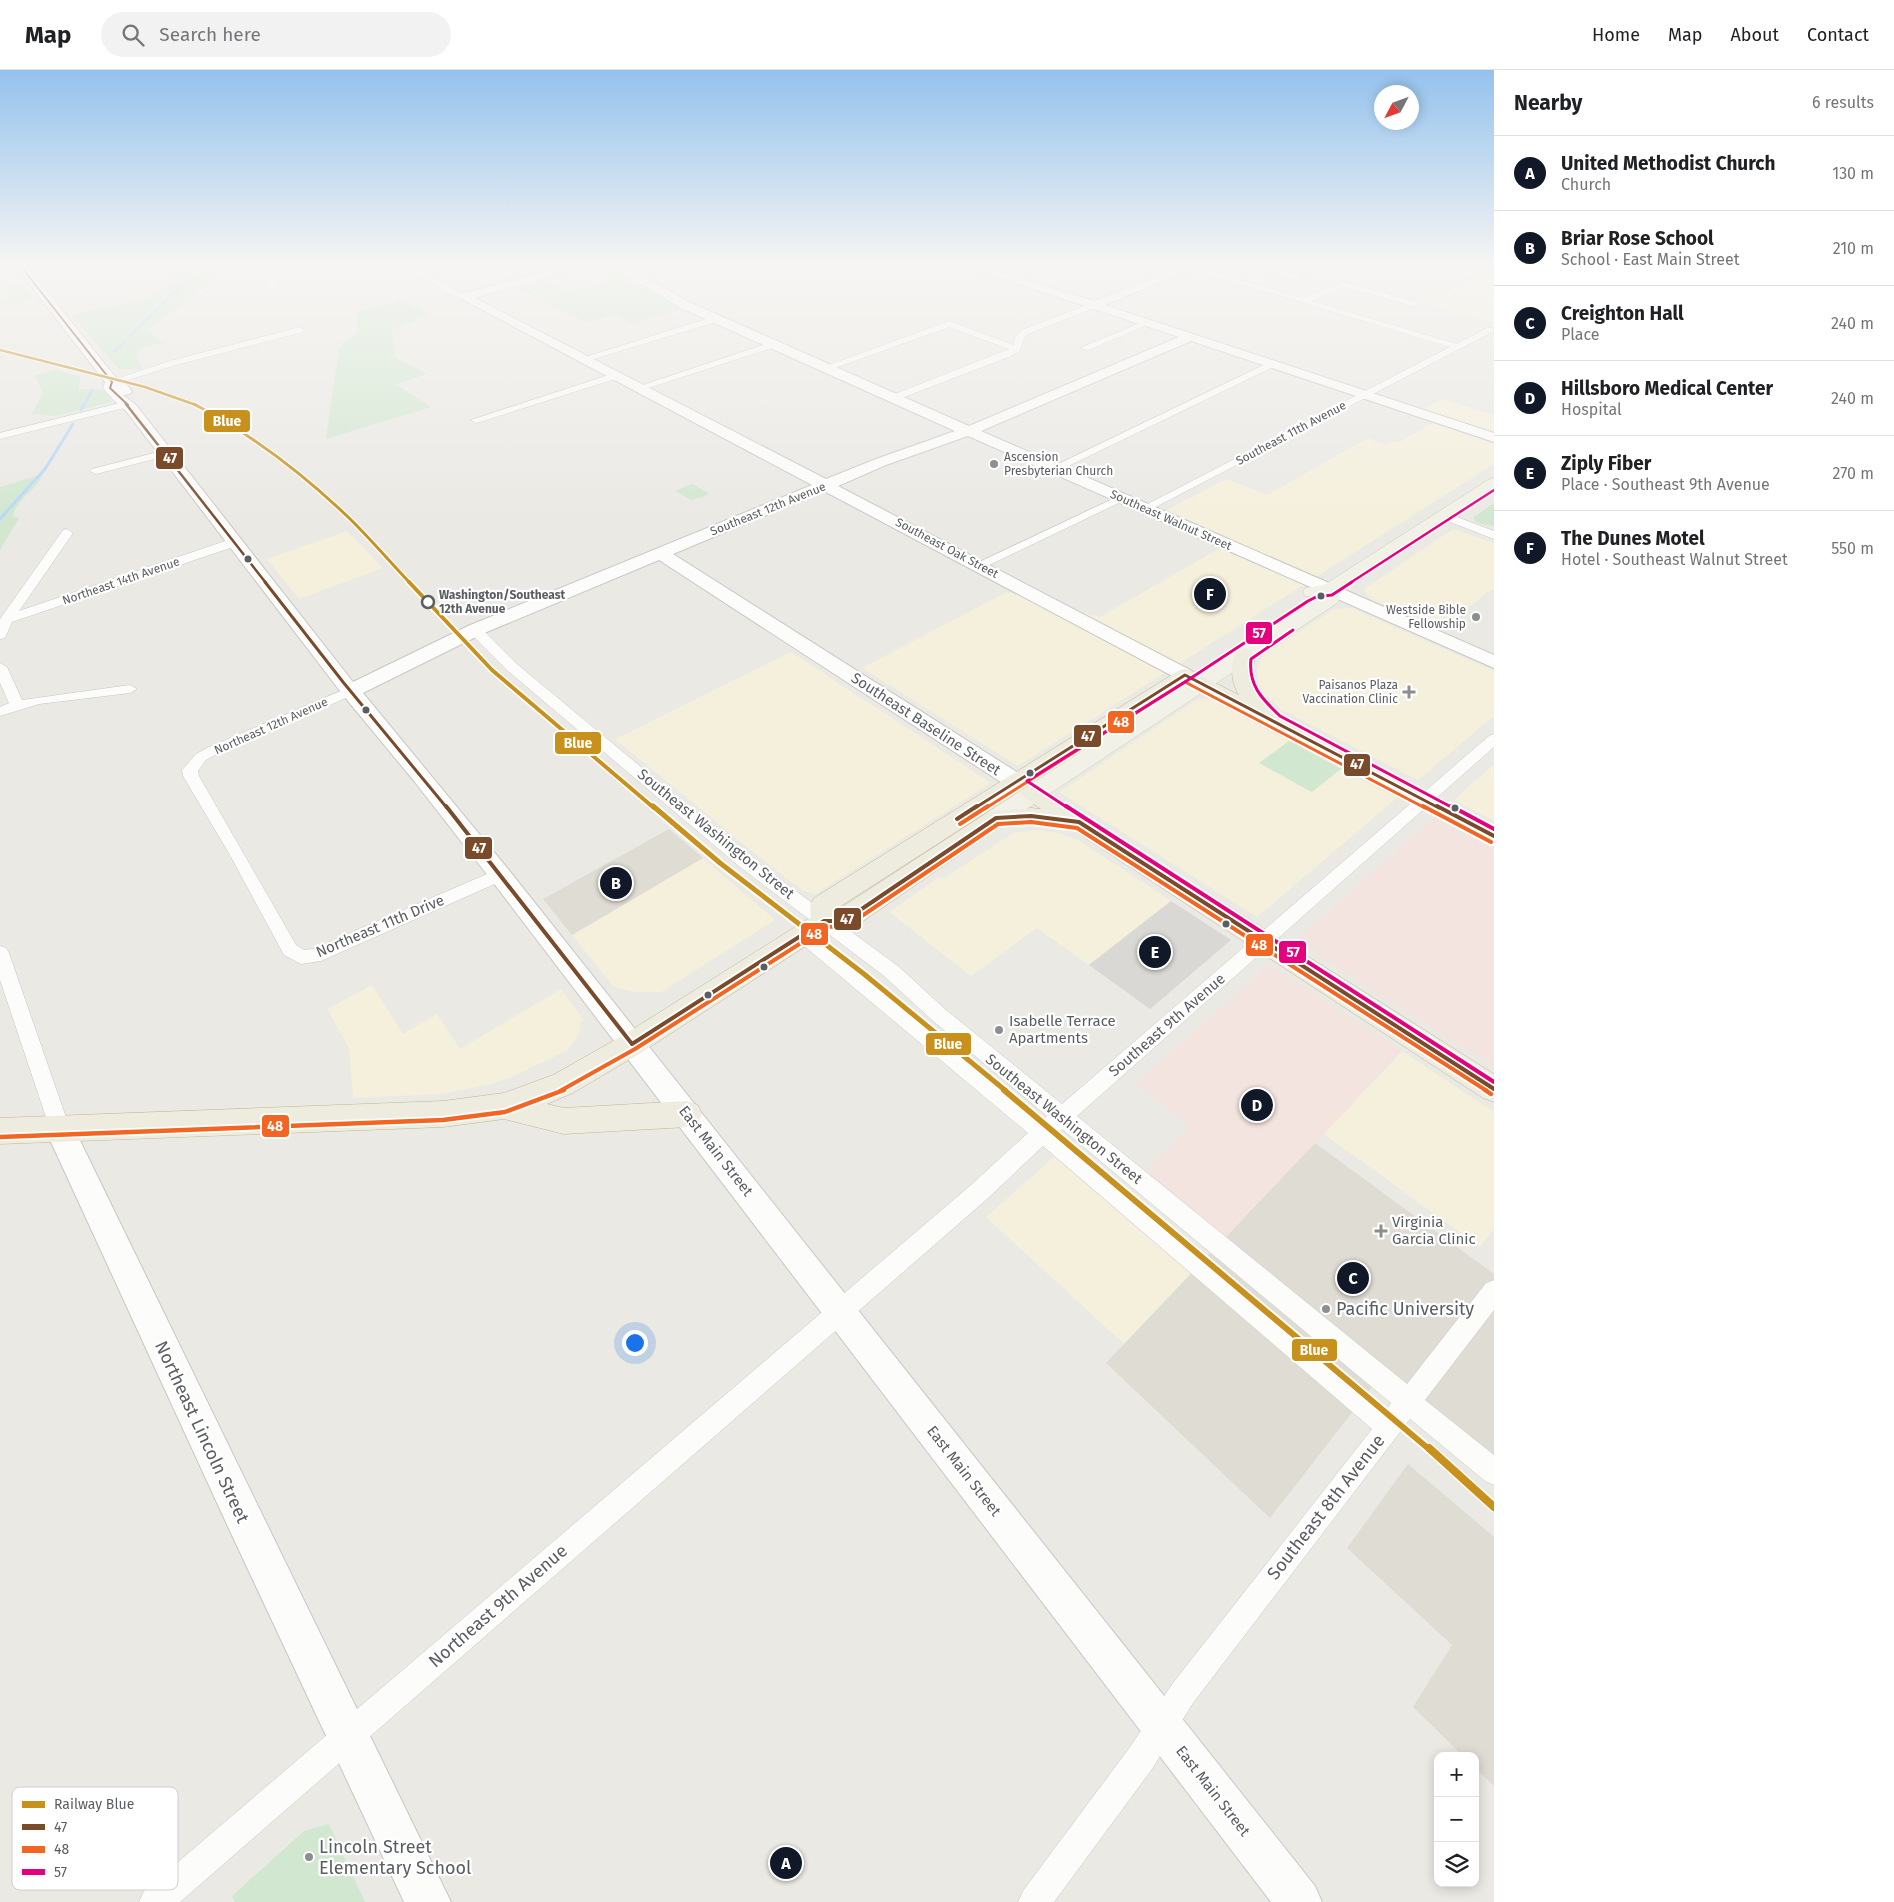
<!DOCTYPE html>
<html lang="en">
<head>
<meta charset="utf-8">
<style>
	:root { --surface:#fff; --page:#f2f2f2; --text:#202124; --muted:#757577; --line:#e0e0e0; --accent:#111827 }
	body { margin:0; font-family:"Fira Sans",sans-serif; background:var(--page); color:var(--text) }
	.controls { position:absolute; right:15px; bottom:15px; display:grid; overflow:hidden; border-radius:10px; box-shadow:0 2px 12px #0003 }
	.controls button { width:45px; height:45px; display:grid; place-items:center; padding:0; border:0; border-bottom:1px solid var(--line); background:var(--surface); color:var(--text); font:25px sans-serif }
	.compass { position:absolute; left:1374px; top:15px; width:45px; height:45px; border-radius:50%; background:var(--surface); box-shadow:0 2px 12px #0003; rotate:229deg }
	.you { position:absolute; left:634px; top:1272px; width:18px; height:18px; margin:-12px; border:4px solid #fff; border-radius:50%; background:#1a73e8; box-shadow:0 0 0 8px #1a73e833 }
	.badge { display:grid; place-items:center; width:32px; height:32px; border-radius:50%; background:var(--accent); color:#fff; font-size:16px; font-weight:700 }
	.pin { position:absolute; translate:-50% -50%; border:2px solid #fff; box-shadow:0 1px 5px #0006 }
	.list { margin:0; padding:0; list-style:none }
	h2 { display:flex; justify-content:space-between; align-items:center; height:65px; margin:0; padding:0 20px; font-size:21px }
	h2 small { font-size:16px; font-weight:400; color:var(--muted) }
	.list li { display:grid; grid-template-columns:32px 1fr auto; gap:15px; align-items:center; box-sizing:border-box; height:75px; padding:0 20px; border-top:1px solid var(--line) }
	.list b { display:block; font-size:19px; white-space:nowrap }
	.list p { margin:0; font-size:16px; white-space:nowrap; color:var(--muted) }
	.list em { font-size:16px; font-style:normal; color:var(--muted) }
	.icon { flex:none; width:28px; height:28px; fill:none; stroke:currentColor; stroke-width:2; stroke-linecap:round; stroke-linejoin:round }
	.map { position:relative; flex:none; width:1494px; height:1832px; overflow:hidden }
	header { display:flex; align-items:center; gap:30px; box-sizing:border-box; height:70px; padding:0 25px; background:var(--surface); border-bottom:1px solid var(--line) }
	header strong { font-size:24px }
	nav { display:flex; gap:28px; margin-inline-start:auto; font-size:18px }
	.search { width:350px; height:45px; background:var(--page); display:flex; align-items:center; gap:12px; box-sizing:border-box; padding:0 18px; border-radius:28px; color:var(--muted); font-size:19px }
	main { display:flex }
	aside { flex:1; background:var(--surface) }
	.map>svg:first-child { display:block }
</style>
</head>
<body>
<header>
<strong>Map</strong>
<div class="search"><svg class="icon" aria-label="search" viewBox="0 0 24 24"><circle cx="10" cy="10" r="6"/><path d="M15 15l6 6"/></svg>Search here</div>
<nav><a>Home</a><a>Map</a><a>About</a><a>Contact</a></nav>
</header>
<main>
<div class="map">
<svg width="1494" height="1832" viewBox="0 0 1494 1832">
	<rect width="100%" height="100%" fill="#eae9e4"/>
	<path fill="#f5f0dc" d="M1432,194H1494V253L1424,233L1478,206Z
		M1443,329L1494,345V363L1424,339Z
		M1432,353L1494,374V394L1018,696L862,598L1007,522L1100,547L1234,470L1167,440L1226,409L1267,425L1368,368L1386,375L1393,371L1398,373Z
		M1453,459L1494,473V521L1491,520L1440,559L1369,528L1364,519Z
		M347,461L383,498L299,529L267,489Z
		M1352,538L1494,601V646L1418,710L1282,640L1265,625L1258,613L1257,595L1265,584L1334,539Z
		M791,582L991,713L815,824L803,821L754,783L615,669Z
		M1198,629H1210L1289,671L1259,693L1311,722L1341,699L1397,728L1257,847L1059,722Z
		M1494,694V751L1454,730Z
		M1038,760L1058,763L1078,770L1171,831L1089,895L1037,858L971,906L889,842L939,807L944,808L1015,762Z
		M703,788L775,850L661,922H635L614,917L572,865Z
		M372,915L403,964L437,944L460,979L561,919L584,950L580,953V962L568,980L512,1007L491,1014L441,1024L353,1028L349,978L327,939Z
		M1402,981L1494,1042V1159L1480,1177L1324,1064Z
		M1054,1087L1191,1204L1124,1274L986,1147Z"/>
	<path fill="#d9d8d4" d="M1171,831L1231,870L1150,939L1089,895Z"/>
	<path fill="#dedcd3" d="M669,759L703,788L572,865L543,829Z
		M1315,1073L1494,1204V1387L1386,1299L1270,1448L1106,1293Z
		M1408,1394L1494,1467V1716L1475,1698V1686H1463L1413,1637L1452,1575L1347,1478Z"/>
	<path fill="#f3e4e0" d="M1434,748L1494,779V996L1295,871Z
		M1269,895L1402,981L1225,1168L1144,1101L1190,1056L1135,1014Z"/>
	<path fill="#d1e7d0" d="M148,194H214L201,198L204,200C194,202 182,200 176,208C187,208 199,206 209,202C216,199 220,194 228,194L217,208L148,260L163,273L139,279L136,285L142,299H119L71,245L152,227L175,210L166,207L171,201L151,203L140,196Z
		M620,207L682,239L633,254L615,245L589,253L517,218L546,210L569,220Z
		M22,212L33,229L0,236V232L14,227L5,214Z
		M400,230L418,237L428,245L392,260L395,287L427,304L396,314L431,337L326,369L339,277L358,262L357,242Z
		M57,300L81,307L78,319L103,320L112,332L55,346L31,344L43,324L35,305Z
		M43,404C37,421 16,428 13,447L19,448L0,480V417Z
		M692,414L708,423V425L691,430L675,421Z
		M1494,433V456L1481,454L1474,450V447Z
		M1289,671L1341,699L1312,722L1259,693Z
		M329,1754L365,1832H235L232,1826L304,1761Z"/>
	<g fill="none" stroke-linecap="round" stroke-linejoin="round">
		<path stroke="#b6d8f7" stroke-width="2.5" d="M1220,194H1224
			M130,266L174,222L206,201
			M115,281L124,272
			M84,335L92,320"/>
		<path stroke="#b6d8f7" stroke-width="3" d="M81,340L84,334
			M0,449L45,399L73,354"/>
		<g stroke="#c6c6c5" stroke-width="1">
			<path id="street" d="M266,194H274V199L280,206L273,219H270L266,217L272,206L266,200Z
				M395,194H406L418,201L445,194H460L425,204L468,227L461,229Z
				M1030,194H1042L1004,209L997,207Z
				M1174,194H1187L1302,228L1343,212L1419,232V236L1416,237L1344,217L1311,231L1457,274L1487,258H1493L1494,261L1146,442L1140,439L1142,437L1450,277Z
				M1246,194H1259L1305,209L1298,211Z
				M1094,232L1098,235L1097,237L1028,264L1024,268L1020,281L1011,286L894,331L889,328L890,326L1009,279L949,257L829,300L821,298L949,251L1014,275L1015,267L1022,260Z
				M716,246L719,247V251L587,291L579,289Z
				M1145,251L1152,253L1088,280L1080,278Z
				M300,257L304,260L303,262L176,295L115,314L107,312L170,291Z
				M772,272L775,273V277L642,320L634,318Z
				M1272,291L1275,292V296L1058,401H1050L1048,399Z
				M615,303L618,304V308L480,352L476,353L471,350Z
				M128,331L132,332V336L0,369V363Z
				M166,380L171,383L170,385L96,404L90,401L92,399Z
				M1121,425L1125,426V430L983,498L979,499L973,495Z
				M1444,442L1494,461V469L1440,448V444Z
				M67,459L73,463L19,541L231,469L235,468L241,472L239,475L12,552L5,568L0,569V549L63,460Z
				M475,556L480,557L518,595L752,789L898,896L946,940L1062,1034L1489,666L1494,664V677L1077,1046L1407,1314L1486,1213L1494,1210V1240L1425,1330L1494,1385V1415L1485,1411L1410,1349L1193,1633L1152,1699L1054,1832H1018L1023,1821L1130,1677L1173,1613L1372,1359L1043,1076L987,1129L180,1832H139L144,1821L971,1115L1028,1063L797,870L794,865L797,860L803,858L809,860L1043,1050L1047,1046L932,950L884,906L740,797L508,601L470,563L468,560ZM1062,1059L1391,1333L1387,1339L1058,1063Z
				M0,593L7,597L22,630L130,615L137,619L130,623L39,634L0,646V637L9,633L0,613Z
				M350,617L355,618L357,621L355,624L217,684L206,690L198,701L199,706L296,875L304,880L313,879L494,801L500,799L506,801L509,805L506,809L321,891L301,894L284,885L230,785L183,706L182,700L196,684L207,678Z
				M0,876L6,878L9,883L70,1059L67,1065L60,1068L53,1065L50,1059L0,910Z"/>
		</g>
		<g stroke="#c7c7c6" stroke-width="2">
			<path id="secondary" d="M14,194H25L117,309C124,312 127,315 132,321L130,324L123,325L136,335L353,612L468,556L812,415L458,227L460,224L575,194H594L475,228L826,409L876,389L955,361L681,238L641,214L598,194C630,194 661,217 689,232L969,356L1179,267L958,194H975L1094,231L1188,194H1204L1105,235L1494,363V372L1191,271L981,361L1494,585V598L968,366L886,395L838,416L1192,601L1195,605L1192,609H1178L824,421L673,484L1023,706L1026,711L1023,716L1015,718L1007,716L659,490L482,564L363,623L508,799L1315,1816L1322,1832H1271L492,811L414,711L343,625L126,341C117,334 110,327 103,318L105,312Z
				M60,1046L70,1050L451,1832H404L229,1459L45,1059L50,1050Z"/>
		</g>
		<g stroke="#d2cbb1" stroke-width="1">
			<path id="primary" d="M1494,408V420L1339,522L1340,529L1337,533L1004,754L996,756L988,754L984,748L988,742L1320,527L1305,526L1303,522L1305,518L1324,515L1488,410Z"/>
		</g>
		<g stroke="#c2b591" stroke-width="1">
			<path id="highway" d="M1245,579L1252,581L1255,585C1247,628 1265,618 1279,645L1494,756V774L1485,772L1186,614L836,839V841L988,742L1031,738L1041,739L1025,728L1021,723L1025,718L1033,715L1041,718L1494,1004V1032L1483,1028L1072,759L1031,754L1001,756L853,858L829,861L642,982L573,1023L547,1034L564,1038L687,1031L698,1035L702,1044L698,1053L687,1057L564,1064L504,1049L443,1057L0,1074V1048L443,1031L504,1023L553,1005L622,966L811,847L810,835L814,828L1178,601L1185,599L1192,601L1239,625C1231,612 1229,594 1238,581Z"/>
		</g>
		<use href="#street" fill="#fcfcfb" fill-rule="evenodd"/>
		<use href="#secondary" fill="#fcfcfb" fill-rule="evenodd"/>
		<use href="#primary" fill="#f2f1e7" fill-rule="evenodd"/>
		<use href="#highway" fill="#eeebdf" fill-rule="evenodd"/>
		<g stroke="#fff" stroke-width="4">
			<path id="bus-1-far3" d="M19,194L112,312L110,318L128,335"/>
		</g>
		<g stroke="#fff" stroke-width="5">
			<path id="bus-1-far2" d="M126,334L266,513"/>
		</g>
		<g stroke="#fff" stroke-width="6">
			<path id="bus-1-far1" d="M265,512L343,612L447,738
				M975,738L1185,605L1439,738"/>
		</g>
		<g stroke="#fff" stroke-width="8">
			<path id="bus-1" d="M446,736L632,974
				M1437,736L1494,766
				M957,749L977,736
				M632,974L824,851H844L996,748L1031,746L1079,752L1494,1019"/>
		</g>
		<g stroke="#fff" stroke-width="6">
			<path id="bus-2-far2" d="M986,738L1185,612L1425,738"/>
		</g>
		<g stroke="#fff" stroke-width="8">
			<path id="bus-2-far1" d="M1423,736L1491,772
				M960,754L988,736
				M560,1021L635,979L826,857L847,856L998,754L1031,752L1077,758L1487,1021"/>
		</g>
		<g stroke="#fff" stroke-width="8">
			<path id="bus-2" d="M1485,1020L1491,1024
				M0,1067L443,1050L505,1042L564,1020"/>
		</g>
		<g stroke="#fff" stroke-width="5">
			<path id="bus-3-far2" d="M1350,513L1494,420"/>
		</g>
		<g stroke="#fff" stroke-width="6">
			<path id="bus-3-far1" d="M1293,560L1251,589C1248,615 1262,629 1280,646L1453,738
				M1068,738L1027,711L1188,610L1308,531L1316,527L1332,525L1352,512"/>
		</g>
		<g stroke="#fff" stroke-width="8">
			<path id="bus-3" d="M1066,736L1494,1012
				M1451,736L1494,759"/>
		</g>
		<use href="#bus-1-far3" stroke="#7a4b2a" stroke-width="2"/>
		<use href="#bus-1-far2" stroke="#7a4b2a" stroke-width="2.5"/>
		<use href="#bus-1-far1" stroke="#7a4b2a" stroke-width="3"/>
		<use href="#bus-1" stroke="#7a4b2a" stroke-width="4"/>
		<use href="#bus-2-far2" stroke="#f26522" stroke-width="3"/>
		<use href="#bus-2-far1" stroke="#f26522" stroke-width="4"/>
		<use href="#bus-2" stroke="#f26522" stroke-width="4.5"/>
		<use href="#bus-3-far2" stroke="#e5007d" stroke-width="2.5"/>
		<use href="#bus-3-far1" stroke="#e5007d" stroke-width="3"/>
		<use href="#bus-3" stroke="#e5007d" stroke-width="4"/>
		<g stroke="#fff" stroke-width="4.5">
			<path id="rail-1-far5" d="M0,280L145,317L196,335"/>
		</g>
		<g stroke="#fff" stroke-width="5.5">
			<path id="rail-1-far4" d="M194,334C249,363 302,403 347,446C369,467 389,491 410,513"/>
		</g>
		<g stroke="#fff" stroke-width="7">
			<path id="rail-1-far3" d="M409,512L492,600L654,738"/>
		</g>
		<g stroke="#fff" stroke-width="9">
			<path id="rail-1-far2" d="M653,736L720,793L864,904L1006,1021"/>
		</g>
		<g stroke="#fff" stroke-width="10">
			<path id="rail-1-far1" d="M1004,1020L1430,1380"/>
		</g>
		<g stroke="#fff" stroke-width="11">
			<path id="rail-1" d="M1429,1378L1494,1437"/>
		</g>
		<use href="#rail-1-far5" stroke="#c8901d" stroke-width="2.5"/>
		<use href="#rail-1-far4" stroke="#c8901d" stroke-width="3"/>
		<use href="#rail-1-far3" stroke="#c8901d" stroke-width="4"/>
		<use href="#rail-1-far2" stroke="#c8901d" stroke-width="5"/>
		<use href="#rail-1-far1" stroke="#c8901d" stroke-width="6"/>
		<use href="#rail-1" stroke="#c8901d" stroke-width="8"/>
	</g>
	<linearGradient id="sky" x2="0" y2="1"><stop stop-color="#94c2ee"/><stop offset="0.43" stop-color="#f6f5f3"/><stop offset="1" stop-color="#f6f5f3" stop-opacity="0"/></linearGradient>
	<rect width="1494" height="451" fill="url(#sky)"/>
	<g fill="#8c8e90" stroke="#fff" stroke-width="2">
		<circle cx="994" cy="394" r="5"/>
		<circle cx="1476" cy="547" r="5"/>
		<path d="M1406.5 614.5h5v5h5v5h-5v5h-5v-5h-5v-5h5z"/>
		<circle cx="999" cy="960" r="5"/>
		<path d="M1378.5 1153.5h5v5h5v5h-5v5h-5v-5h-5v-5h5z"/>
		<circle cx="1326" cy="1239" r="5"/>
		<circle cx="309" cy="1787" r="5"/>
	</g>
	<g fill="#5a5d62" stroke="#fff" stroke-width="2">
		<circle cx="248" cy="489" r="4.5"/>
		<circle cx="1321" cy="526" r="4.5"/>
		<circle cx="366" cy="640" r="4.5"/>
		<circle cx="1030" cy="703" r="4.5"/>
		<circle cx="1455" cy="738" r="4.5"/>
		<circle cx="1226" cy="854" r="4.5"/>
		<circle cx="764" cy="897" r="4.5"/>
		<circle cx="708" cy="925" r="4.5"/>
	</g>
	<circle fill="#fff" stroke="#5a5d62" stroke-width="2.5" cx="428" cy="532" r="6"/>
	<g text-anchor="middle" stroke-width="4.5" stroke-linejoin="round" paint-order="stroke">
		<g font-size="12" fill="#5a5d62" stroke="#fff">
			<text transform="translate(1291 363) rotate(-28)" y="4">Southeast 11th Avenue</text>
			<text transform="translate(768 439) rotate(-22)" y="4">Southeast 12th Avenue</text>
			<text transform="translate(1171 450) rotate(24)" y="4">Southeast Walnut Street</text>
			<text transform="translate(947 478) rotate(28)" y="4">Southeast Oak Street</text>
			<text transform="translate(121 511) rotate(-19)" y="4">Northeast 14th Avenue</text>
			<text transform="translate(271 656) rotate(-24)" y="4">Northeast 12th Avenue</text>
		</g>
		<g font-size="12" fill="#5a5d62" stroke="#fff" text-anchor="end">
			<text x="1004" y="391" text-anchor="start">Ascension<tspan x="1004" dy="14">Presbyterian Church</tspan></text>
			<text x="1466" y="544">Westside Bible<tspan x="1466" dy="14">Fellowship</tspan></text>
			<text x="1398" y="619">Paisanos Plaza<tspan x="1398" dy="14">Vaccination Clinic</tspan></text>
		</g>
		<g font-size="12" font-weight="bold" fill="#5a5d62" stroke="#fff" text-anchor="start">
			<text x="439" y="529">Washington/Southeast<tspan x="439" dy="14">12th Avenue</tspan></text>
		</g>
		<g font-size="15" fill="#5a5d62" stroke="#fff">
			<text transform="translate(926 654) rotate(33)" y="5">Southeast Baseline Street</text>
			<text transform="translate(716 764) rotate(39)" y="5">Southeast Washington Street</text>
			<text transform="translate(380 856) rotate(-23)" y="5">Northeast 11th Drive</text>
			<text transform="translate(1167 955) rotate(-41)" y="5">Southeast 9th Avenue</text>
			<text transform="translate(1064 1049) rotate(39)" y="5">Southeast Washington Street</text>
			<text transform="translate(716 1081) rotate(52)" y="5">East Main Street</text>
			<text transform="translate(964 1401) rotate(52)" y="5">East Main Street</text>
			<text transform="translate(1213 1721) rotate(52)" y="5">East Main Street</text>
		</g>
		<g font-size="15" fill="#5a5d62" stroke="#fff" text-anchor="start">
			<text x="1009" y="956">Isabelle Terrace<tspan x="1009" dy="17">Apartments</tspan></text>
			<text x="1392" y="1157">Virginia<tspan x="1392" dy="17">Garcia Clinic</tspan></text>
		</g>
		<g font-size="18" fill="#5a5d62" stroke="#fff" text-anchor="start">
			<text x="1336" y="1245">Pacific University</text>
			<text x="319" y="1783">Lincoln Street<tspan x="319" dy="21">Elementary School</tspan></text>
		</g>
		<g font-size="18" fill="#5a5d62" stroke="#fff">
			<text transform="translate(202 1362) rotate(65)" y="6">Northeast Lincoln Street</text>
			<text transform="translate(1326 1437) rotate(-52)" y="6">Southeast 8th Avenue</text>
			<text transform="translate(498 1536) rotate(-41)" y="6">Northeast 9th Avenue</text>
		</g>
	</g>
	<rect x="12" y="1717" width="166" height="103" rx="8" fill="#fff" stroke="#ceced0" stroke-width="1"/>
	<rect x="22" y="1731" width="23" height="7" fill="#c8901d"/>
	<rect x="22" y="1754" width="23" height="6" fill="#7a4b2a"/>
	<rect x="22" y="1776" width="23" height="7" fill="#f26522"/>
	<rect x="22" y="1799" width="23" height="6" fill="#e5007d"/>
	<g font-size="14" fill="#5a5d62">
		<text x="54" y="1739">Railway Blue</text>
		<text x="54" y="1762">47</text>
		<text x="54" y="1784">48</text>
		<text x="54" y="1807">57</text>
	</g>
	<g stroke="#fff" stroke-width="2">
		<rect x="203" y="339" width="48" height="24" rx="5" fill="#c8901d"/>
		<rect x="155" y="376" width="29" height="24" rx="5" fill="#7a4b2a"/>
		<rect x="1245" y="551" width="28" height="24" rx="5" fill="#e5007d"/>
		<rect x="1107" y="640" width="28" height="24" rx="5" fill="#f26522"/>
		<rect x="1073" y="654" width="29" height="24" rx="5" fill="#7a4b2a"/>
		<rect x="554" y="661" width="48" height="24" rx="5" fill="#c8901d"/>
		<rect x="1343" y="683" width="28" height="24" rx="5" fill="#7a4b2a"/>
		<rect x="464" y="766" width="29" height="24" rx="5" fill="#7a4b2a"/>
		<rect x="833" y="837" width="29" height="24" rx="5" fill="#7a4b2a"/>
		<rect x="800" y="852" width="29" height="24" rx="5" fill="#f26522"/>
		<rect x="1245" y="863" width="29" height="24" rx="5" fill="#f26522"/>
		<rect x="1278" y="870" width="29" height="24" rx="5" fill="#e5007d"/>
		<rect x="925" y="962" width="47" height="24" rx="5" fill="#c8901d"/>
		<rect x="261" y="1044" width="29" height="24" rx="5" fill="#f26522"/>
		<rect x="1291" y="1268" width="47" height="24" rx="5" fill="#c8901d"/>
	</g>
	<g font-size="14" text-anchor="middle" font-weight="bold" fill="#fff">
		<text x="227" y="356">Blue</text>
		<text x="170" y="393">47</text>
		<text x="1259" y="568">57</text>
		<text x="1121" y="657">48</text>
		<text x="1088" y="671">47</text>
		<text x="578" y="678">Blue</text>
		<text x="1357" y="699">47</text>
		<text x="479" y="783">47</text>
		<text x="847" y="854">47</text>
		<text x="814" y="869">48</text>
		<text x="1259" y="880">48</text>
		<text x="1293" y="887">57</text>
		<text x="948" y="979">Blue</text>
		<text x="275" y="1061">48</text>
		<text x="1314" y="1285">Blue</text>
	</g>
</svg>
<div class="controls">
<button>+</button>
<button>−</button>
<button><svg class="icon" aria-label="layers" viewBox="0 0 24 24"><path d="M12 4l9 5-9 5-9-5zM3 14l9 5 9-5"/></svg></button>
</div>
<svg class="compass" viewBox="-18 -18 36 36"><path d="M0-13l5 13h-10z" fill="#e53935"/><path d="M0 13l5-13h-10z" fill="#757577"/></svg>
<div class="you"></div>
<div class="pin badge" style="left:786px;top:1793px">A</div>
<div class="pin badge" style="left:616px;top:813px">B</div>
<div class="pin badge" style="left:1353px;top:1208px">C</div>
<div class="pin badge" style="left:1257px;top:1035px">D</div>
<div class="pin badge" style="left:1155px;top:882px">E</div>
<div class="pin badge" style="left:1210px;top:524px">F</div>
</div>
<aside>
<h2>Nearby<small>6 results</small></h2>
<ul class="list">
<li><span class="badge">A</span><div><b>United Methodist Church</b><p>Church</p></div><em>130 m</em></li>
<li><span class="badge">B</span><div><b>Briar Rose School</b><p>School · East Main Street</p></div><em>210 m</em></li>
<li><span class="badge">C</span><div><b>Creighton Hall</b><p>Place</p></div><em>240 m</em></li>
<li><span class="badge">D</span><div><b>Hillsboro Medical Center</b><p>Hospital</p></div><em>240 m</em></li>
<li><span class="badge">E</span><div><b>Ziply Fiber</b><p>Place · Southeast 9th Avenue</p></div><em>270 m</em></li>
<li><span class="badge">F</span><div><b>The Dunes Motel</b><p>Hotel · Southeast Walnut Street</p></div><em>550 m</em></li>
</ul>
</aside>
</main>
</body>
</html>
